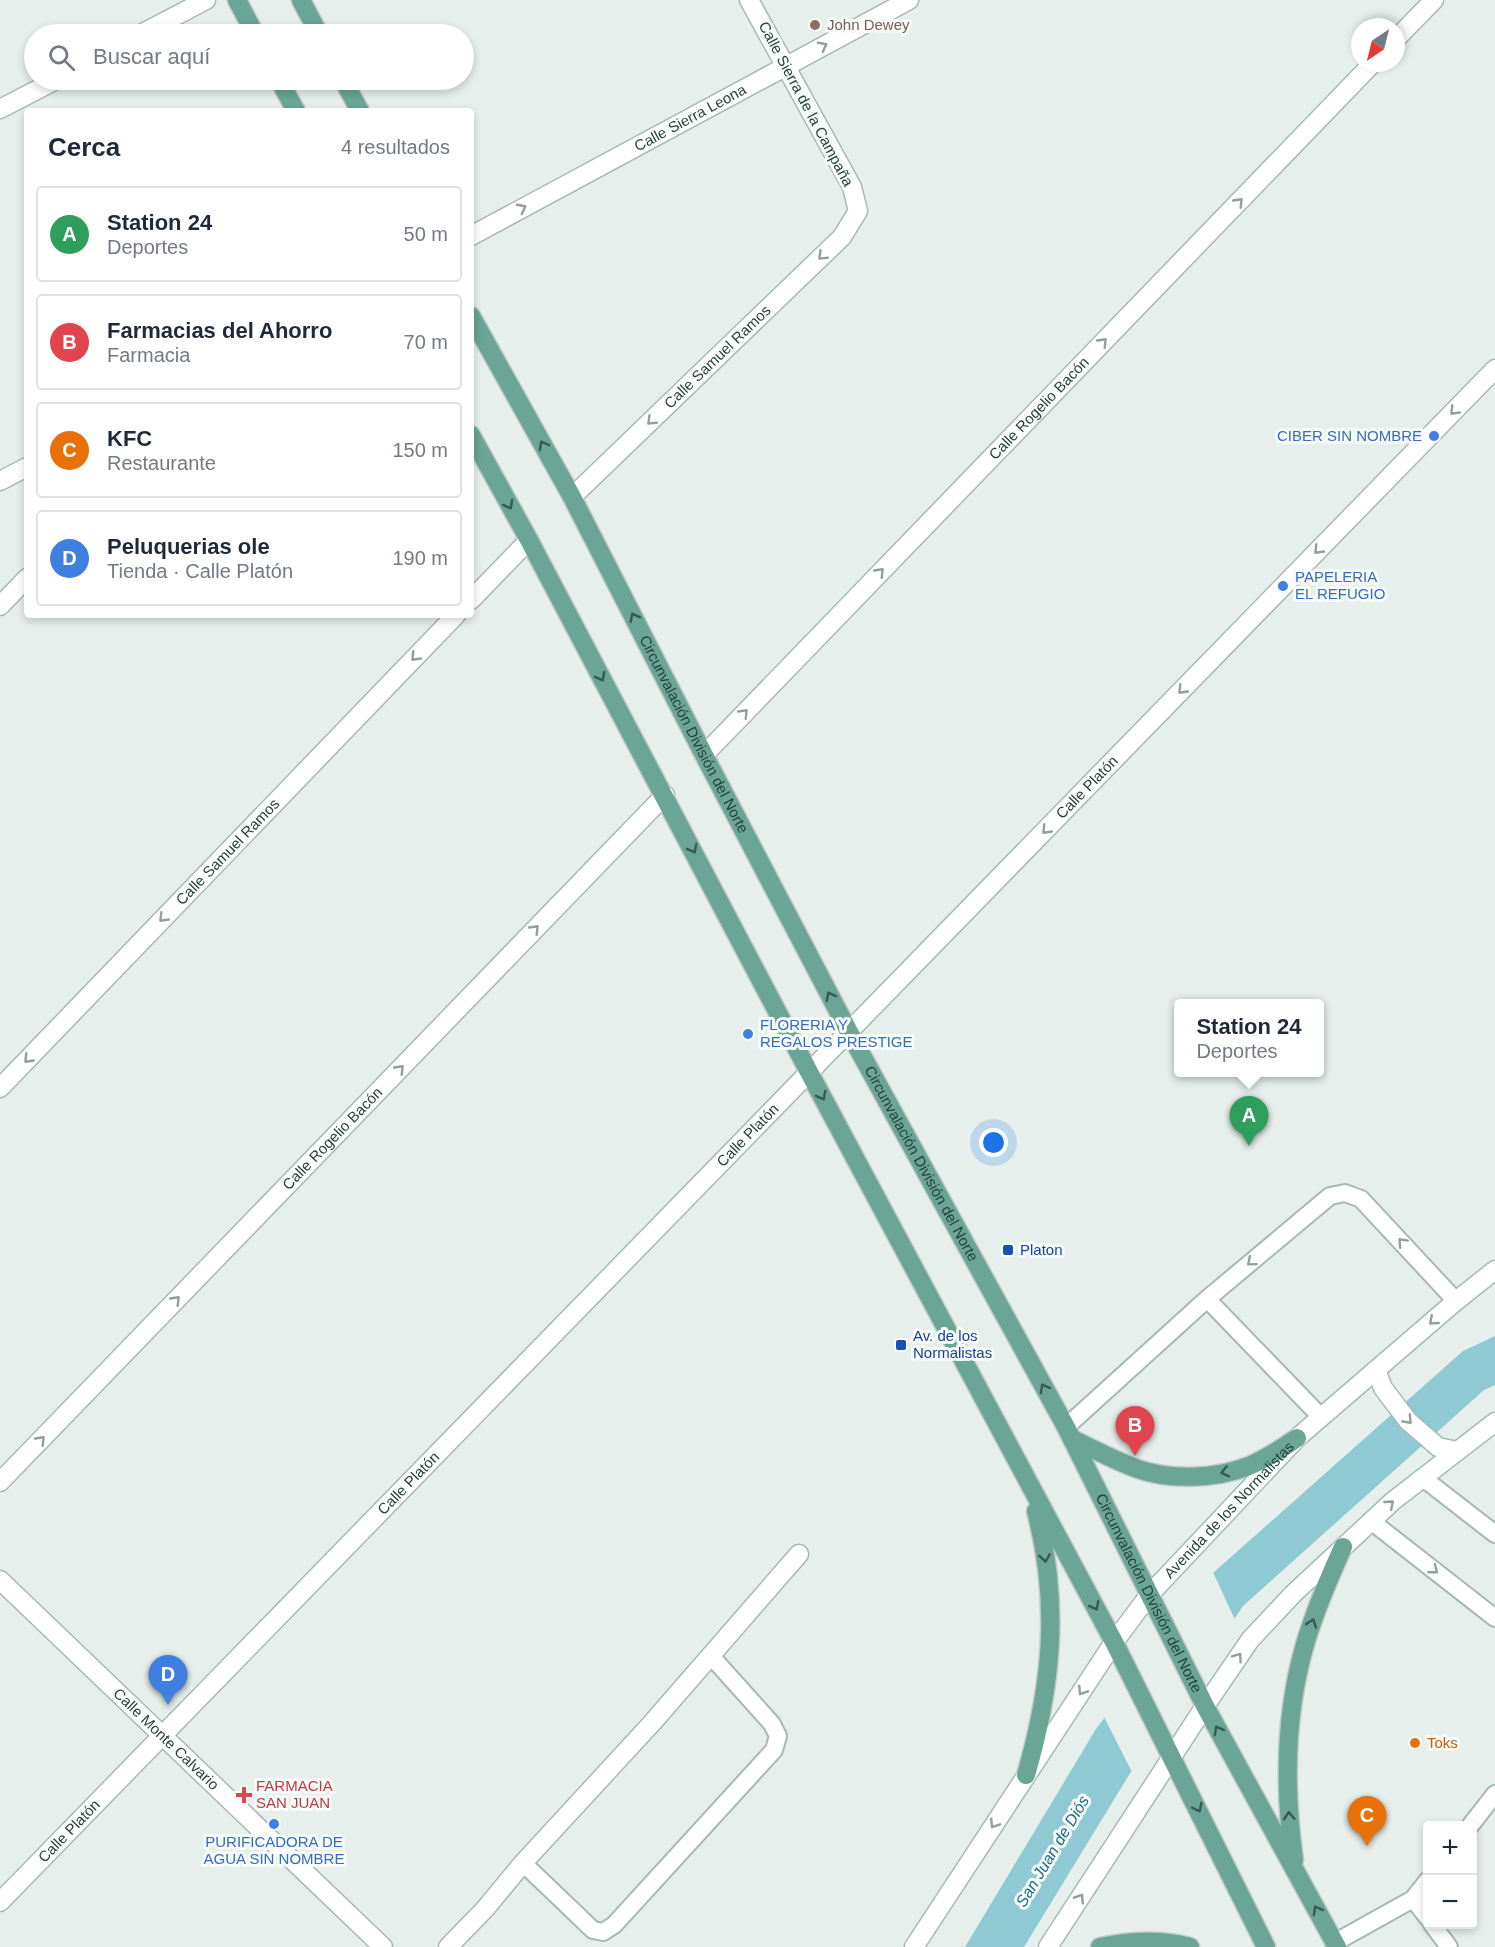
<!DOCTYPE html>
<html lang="es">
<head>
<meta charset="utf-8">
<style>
	:root { --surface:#fff; --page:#f2f2f3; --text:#1f2937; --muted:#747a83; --line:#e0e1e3; --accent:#d93025 }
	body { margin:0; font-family:Helvetica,sans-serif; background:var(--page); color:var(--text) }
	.controls { position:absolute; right:18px; bottom:18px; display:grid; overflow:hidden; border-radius:6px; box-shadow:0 3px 9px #0003 }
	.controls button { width:54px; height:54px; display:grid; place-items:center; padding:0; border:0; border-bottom:2px solid var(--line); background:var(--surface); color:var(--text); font:30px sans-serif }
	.compass { position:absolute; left:1351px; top:18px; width:54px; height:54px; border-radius:50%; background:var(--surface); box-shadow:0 3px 9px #0003; rotate:215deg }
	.you { position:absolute; left:994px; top:1143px; width:21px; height:21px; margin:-15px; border:4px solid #fff; border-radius:50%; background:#1a73e8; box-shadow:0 0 0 9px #1a73e833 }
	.badge { display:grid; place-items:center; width:39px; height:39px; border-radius:50%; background:var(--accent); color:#fff; font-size:20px; font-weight:700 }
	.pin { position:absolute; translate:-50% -50px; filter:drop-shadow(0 2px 3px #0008) }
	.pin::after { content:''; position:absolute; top:32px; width:21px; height:18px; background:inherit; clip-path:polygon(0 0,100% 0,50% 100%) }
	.popup { position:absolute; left:1174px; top:999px; width:150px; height:78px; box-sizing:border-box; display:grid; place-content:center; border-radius:6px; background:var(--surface); filter:drop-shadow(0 2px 4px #0005); font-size:20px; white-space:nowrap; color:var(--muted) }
	.popup b { font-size:22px; color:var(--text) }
	.popup::after { content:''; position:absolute; left:50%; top:100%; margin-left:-12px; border:12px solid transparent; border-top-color:var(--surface) }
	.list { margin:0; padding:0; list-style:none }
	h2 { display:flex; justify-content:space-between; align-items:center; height:78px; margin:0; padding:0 24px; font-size:26px }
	h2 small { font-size:20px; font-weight:400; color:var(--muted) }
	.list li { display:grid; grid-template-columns:39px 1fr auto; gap:18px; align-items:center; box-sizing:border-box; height:96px; margin:0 12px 12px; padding:0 12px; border:2px solid var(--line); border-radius:6px }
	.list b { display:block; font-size:22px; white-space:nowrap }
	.list p { margin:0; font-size:20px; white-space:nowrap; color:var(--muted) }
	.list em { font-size:20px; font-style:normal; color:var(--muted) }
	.icon { flex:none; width:33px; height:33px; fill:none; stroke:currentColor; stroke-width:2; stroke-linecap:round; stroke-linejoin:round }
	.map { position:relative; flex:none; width:1495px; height:1947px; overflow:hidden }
	.search { position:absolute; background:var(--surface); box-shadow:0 3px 9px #0003; left:24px; top:24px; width:450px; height:66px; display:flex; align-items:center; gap:15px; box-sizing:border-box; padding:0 21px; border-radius:33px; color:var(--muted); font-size:22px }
	.panel { position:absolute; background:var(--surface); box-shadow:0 3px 9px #0003; left:24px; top:108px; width:450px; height:510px; border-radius:6px }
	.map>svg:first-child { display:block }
</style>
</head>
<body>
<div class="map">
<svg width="1495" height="1947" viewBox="0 0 1495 1947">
	<rect width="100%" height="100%" fill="#e6efeb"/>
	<path fill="#8ec9d4" d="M1495,1336V1385L1484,1390L1243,1606L1129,1775L1024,1947H965L1096,1729L1213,1573L1463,1351Z"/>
	<path fill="#e6efeb" d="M1212,1570L1236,1622L1133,1774L1103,1715Z"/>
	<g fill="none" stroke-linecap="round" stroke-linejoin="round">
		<g stroke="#a8b8b2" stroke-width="20">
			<path id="lane" d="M1207,1299L1321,1417
				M1066,1427L1207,1299L1330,1196L1345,1193L1361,1199L1456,1301
				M1423,1478L1495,1534
				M1371,1521L1495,1618
				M1470,1826L1495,1794
				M523,1863L593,1930L603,1932L614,1925L774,1750L778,1736L772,1724L711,1656
				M1413,1899L1428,1918
				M1432,1924L1449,1947
				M1334,1943L1413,1899L1428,1880"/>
		</g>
		<g stroke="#a8b8b2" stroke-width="21">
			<g id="street">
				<path d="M141,34L206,0"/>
				<path d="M1396,39L1434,0"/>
				<path d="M0,109L56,80"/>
				<path id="s1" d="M471,236L909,0"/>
				<path d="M0,481L27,467"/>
				<path id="s2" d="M572,497L842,237L858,211L852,187L749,0"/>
				<path d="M471,600L529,540"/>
				<path d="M0,606L27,578"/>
				<path id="s3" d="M704,755L1373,63"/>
				<path id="s4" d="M0,1088L456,615"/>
				<path id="s5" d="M0,1482L665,795"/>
				<path id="s6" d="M0,1580L383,1947"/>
				<path id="s7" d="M0,1902L1495,369"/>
				<path d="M448,1947L485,1909L523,1863L652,1723L799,1554"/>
			</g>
		</g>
		<g stroke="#a4bbb3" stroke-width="21">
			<g id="secondary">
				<path d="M1376,1370L1383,1388L1408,1421L1438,1447L1457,1451"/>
				<path id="s8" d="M914,1947L1114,1642L1150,1594L1297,1438L1456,1301L1495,1270"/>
				<path d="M1048,1947L1205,1706L1250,1640L1293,1594L1393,1501L1495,1422"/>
			</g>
		</g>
		<g stroke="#c2cac8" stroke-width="21">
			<g id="primary">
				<path d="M237,0L255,34"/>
				<path d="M301,0L319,34"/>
				<path d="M279,80L296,111"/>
				<path d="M343,80L360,111"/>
				<path id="s9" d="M471,316L572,497L704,755L849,1032L1066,1427L1205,1706L1337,1947"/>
				<path d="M471,435L529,540L809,1072L1114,1642L1266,1947"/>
				<path d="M1072,1439C1093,1449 1114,1460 1135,1468C1170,1481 1215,1479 1249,1466C1266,1459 1281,1449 1297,1438"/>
				<path d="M1026,1775C1052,1685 1060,1603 1036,1511"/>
				<path d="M1294,1860C1284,1788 1285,1711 1306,1641C1316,1608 1329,1578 1343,1547"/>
				<path d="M1100,1947C1130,1941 1161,1939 1190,1947"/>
			</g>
		</g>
		<use href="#lane" stroke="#fff" stroke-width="16"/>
		<use href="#street" stroke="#fff" stroke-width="18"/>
		<use href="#secondary" stroke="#fff" stroke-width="18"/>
		<use href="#primary" stroke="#6aa596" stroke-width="18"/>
	</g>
	<defs><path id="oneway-chevron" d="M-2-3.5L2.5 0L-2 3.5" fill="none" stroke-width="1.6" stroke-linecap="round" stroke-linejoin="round" transform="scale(1.5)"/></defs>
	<g stroke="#92a09c">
		<use href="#oneway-chevron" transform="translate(823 46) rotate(-28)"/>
		<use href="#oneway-chevron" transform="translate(1239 202) rotate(-46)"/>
		<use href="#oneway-chevron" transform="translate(522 208) rotate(-28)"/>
		<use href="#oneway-chevron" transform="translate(822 256) rotate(136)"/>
		<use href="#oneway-chevron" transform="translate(1103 342) rotate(-46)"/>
		<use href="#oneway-chevron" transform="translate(1454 411) rotate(134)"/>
		<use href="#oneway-chevron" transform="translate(651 421) rotate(136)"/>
		<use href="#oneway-chevron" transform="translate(1318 550) rotate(134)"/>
		<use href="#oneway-chevron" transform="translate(880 572) rotate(-46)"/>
		<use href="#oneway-chevron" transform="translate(415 657) rotate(134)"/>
		<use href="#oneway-chevron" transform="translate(1182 690) rotate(134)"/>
		<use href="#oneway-chevron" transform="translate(744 713) rotate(-46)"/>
		<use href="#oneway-chevron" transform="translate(1046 830) rotate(134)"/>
		<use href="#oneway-chevron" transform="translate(163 918) rotate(134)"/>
		<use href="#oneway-chevron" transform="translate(535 929) rotate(-46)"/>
		<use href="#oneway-chevron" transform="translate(28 1059) rotate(134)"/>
		<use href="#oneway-chevron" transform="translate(400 1069) rotate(-46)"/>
		<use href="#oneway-chevron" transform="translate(1402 1242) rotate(-133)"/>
		<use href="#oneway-chevron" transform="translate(1251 1262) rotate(140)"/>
		<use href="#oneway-chevron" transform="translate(176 1300) rotate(-46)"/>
		<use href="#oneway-chevron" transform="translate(1433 1321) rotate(139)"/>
		<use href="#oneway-chevron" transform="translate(1408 1420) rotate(47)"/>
		<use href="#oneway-chevron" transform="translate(41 1440) rotate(-46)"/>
		<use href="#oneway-chevron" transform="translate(1390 1504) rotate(-41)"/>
		<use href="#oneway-chevron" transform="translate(1434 1570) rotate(38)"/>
		<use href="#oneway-chevron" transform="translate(1238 1657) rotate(-55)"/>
		<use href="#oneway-chevron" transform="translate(1082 1691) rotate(123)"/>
		<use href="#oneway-chevron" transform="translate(994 1824) rotate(123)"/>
		<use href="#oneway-chevron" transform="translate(1080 1898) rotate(-57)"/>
	</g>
	<g stroke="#365b51">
		<use href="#oneway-chevron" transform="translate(543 445) rotate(-119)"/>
		<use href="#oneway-chevron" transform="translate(509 505) rotate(61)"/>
		<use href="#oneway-chevron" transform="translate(634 617) rotate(-117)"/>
		<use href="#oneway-chevron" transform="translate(601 677) rotate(62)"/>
		<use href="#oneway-chevron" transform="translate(693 849) rotate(62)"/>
		<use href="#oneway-chevron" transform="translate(830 996) rotate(-118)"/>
		<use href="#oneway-chevron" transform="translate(822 1096) rotate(62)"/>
		<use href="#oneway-chevron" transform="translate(1044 1388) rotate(-119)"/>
		<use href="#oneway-chevron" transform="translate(1225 1472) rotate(167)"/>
		<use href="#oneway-chevron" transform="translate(1045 1558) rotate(81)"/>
		<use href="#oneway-chevron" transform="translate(1095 1606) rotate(62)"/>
		<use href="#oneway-chevron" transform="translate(1312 1623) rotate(-71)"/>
		<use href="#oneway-chevron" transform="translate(1218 1730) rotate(-119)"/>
		<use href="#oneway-chevron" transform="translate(1198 1808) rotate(64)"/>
		<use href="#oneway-chevron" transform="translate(1289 1816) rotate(-93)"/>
		<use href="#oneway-chevron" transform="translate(1317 1910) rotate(-119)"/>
	</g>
	<circle fill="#8d6e63" stroke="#f7fbf9" stroke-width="2" cx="815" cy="25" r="6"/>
	<g fill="#3f7fe0" stroke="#f7fbf9" stroke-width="2">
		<circle cx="1434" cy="436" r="6"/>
		<circle cx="1283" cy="586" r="6"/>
		<circle cx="748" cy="1034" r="6"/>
		<circle cx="274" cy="1824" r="6"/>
	</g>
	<g fill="#1a4fb4" stroke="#f7fbf9" stroke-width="2">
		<rect x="1002" y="1244" width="12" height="12" rx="3"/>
		<rect x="895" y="1339" width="12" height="12" rx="3"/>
	</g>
	<circle fill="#e8710a" stroke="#f7fbf9" stroke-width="2" cx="1415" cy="1743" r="6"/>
	<path fill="#e0444e" stroke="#f7fbf9" stroke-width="2" d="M241 1786h6v6h6v6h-6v6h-6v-6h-6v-6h6z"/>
	<g text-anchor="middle" stroke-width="6" stroke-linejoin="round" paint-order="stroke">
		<g font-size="15" fill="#785e54" stroke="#f7fbf9" text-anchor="start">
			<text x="827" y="30">John Dewey</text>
		</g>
		<g font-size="15" fill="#24423a" stroke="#f7fbf9">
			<text transform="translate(806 104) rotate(62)" y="5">Calle Sierra de la Campaña</text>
			<text dy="5" stroke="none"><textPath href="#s1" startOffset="249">Calle Sierra Leona</textPath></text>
			<text dy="5" stroke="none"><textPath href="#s2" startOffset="202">Calle Samuel Ramos</textPath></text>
			<text dy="5" stroke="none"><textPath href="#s3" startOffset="482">Calle Rogelio Bacón</textPath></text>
			<text dy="5" stroke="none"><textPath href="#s9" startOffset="474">Circunvalación División del Norte</textPath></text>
			<text dy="5" stroke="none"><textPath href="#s7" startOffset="1557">Calle Platón</textPath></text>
			<text dy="5" stroke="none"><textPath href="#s4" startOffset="328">Calle Samuel Ramos</textPath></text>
			<text dy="5" stroke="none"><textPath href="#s7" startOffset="1071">Calle Platón</textPath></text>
			<text dy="5" stroke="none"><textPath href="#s5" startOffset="478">Calle Rogelio Bacón</textPath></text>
			<text dy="5" stroke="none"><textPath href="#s9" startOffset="960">Circunvalación División del Norte</textPath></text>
			<text dy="5" stroke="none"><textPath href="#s7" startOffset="585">Calle Platón</textPath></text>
			<text dy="5" stroke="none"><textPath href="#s8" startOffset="540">Avenida de los Normalistas</textPath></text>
			<text dy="5" stroke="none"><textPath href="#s9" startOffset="1446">Circunvalación División del Norte</textPath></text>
			<text dy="5" stroke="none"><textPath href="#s6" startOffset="230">Calle Monte Calvario</textPath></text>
			<text dy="5" stroke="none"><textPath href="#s7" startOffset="99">Calle Platón</textPath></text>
		</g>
		<g font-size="15" fill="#366cbe" stroke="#f7fbf9" text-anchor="start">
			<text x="1422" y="441" text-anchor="end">CIBER SIN NOMBRE</text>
			<text x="1295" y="582">PAPELERIA<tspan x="1295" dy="17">EL REFUGIO</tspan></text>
			<text x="760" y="1030">FLORERIA Y<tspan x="760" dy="17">REGALOS PRESTIGE</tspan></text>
			<text x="274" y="1847" text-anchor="middle">PURIFICADORA DE<tspan x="274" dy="17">AGUA SIN NOMBRE</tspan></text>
		</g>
		<g font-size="15" fill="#164399" stroke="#f7fbf9" text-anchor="start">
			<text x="1020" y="1255">Platon</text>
			<text x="913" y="1341">Av. de los<tspan x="913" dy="17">Normalistas</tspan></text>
		</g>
		<g font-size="15" fill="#c56008" stroke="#f7fbf9" text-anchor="start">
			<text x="1427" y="1748">Toks</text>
		</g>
		<g font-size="15" fill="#be3a42" stroke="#f7fbf9" text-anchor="start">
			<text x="256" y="1791">FARMACIA<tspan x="256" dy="17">SAN JUAN</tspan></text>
		</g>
		<g font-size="16" font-style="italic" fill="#1c6f80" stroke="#f7fbf9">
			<text transform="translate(1052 1851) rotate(-59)" y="6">San Juan de Diós</text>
		</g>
	</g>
</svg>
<div class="controls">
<button>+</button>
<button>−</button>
</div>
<svg class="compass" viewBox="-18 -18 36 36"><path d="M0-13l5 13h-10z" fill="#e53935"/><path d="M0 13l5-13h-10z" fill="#747a83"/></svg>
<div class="you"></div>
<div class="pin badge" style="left:1249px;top:1146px;background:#2e9e5b">A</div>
<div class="popup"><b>Station 24</b>Deportes</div>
<div class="pin badge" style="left:1135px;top:1456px;background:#e0444e">B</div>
<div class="pin badge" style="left:1367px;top:1846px;background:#e8710a">C</div>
<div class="pin badge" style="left:168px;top:1705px;background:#3f7fe0">D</div>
<div class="search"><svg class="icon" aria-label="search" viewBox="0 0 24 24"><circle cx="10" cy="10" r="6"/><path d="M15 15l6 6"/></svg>Buscar aquí</div>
<section class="panel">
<h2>Cerca<small>4 resultados</small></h2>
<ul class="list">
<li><span class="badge" style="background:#2e9e5b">A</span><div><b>Station 24</b><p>Deportes</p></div><em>50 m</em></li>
<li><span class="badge" style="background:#e0444e">B</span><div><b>Farmacias del Ahorro</b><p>Farmacia</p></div><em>70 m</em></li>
<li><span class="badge" style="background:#e8710a">C</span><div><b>KFC</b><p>Restaurante</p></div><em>150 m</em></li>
<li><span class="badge" style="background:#3f7fe0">D</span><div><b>Peluquerias ole</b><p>Tienda · Calle Platón</p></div><em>190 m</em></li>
</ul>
</section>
</div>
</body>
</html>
